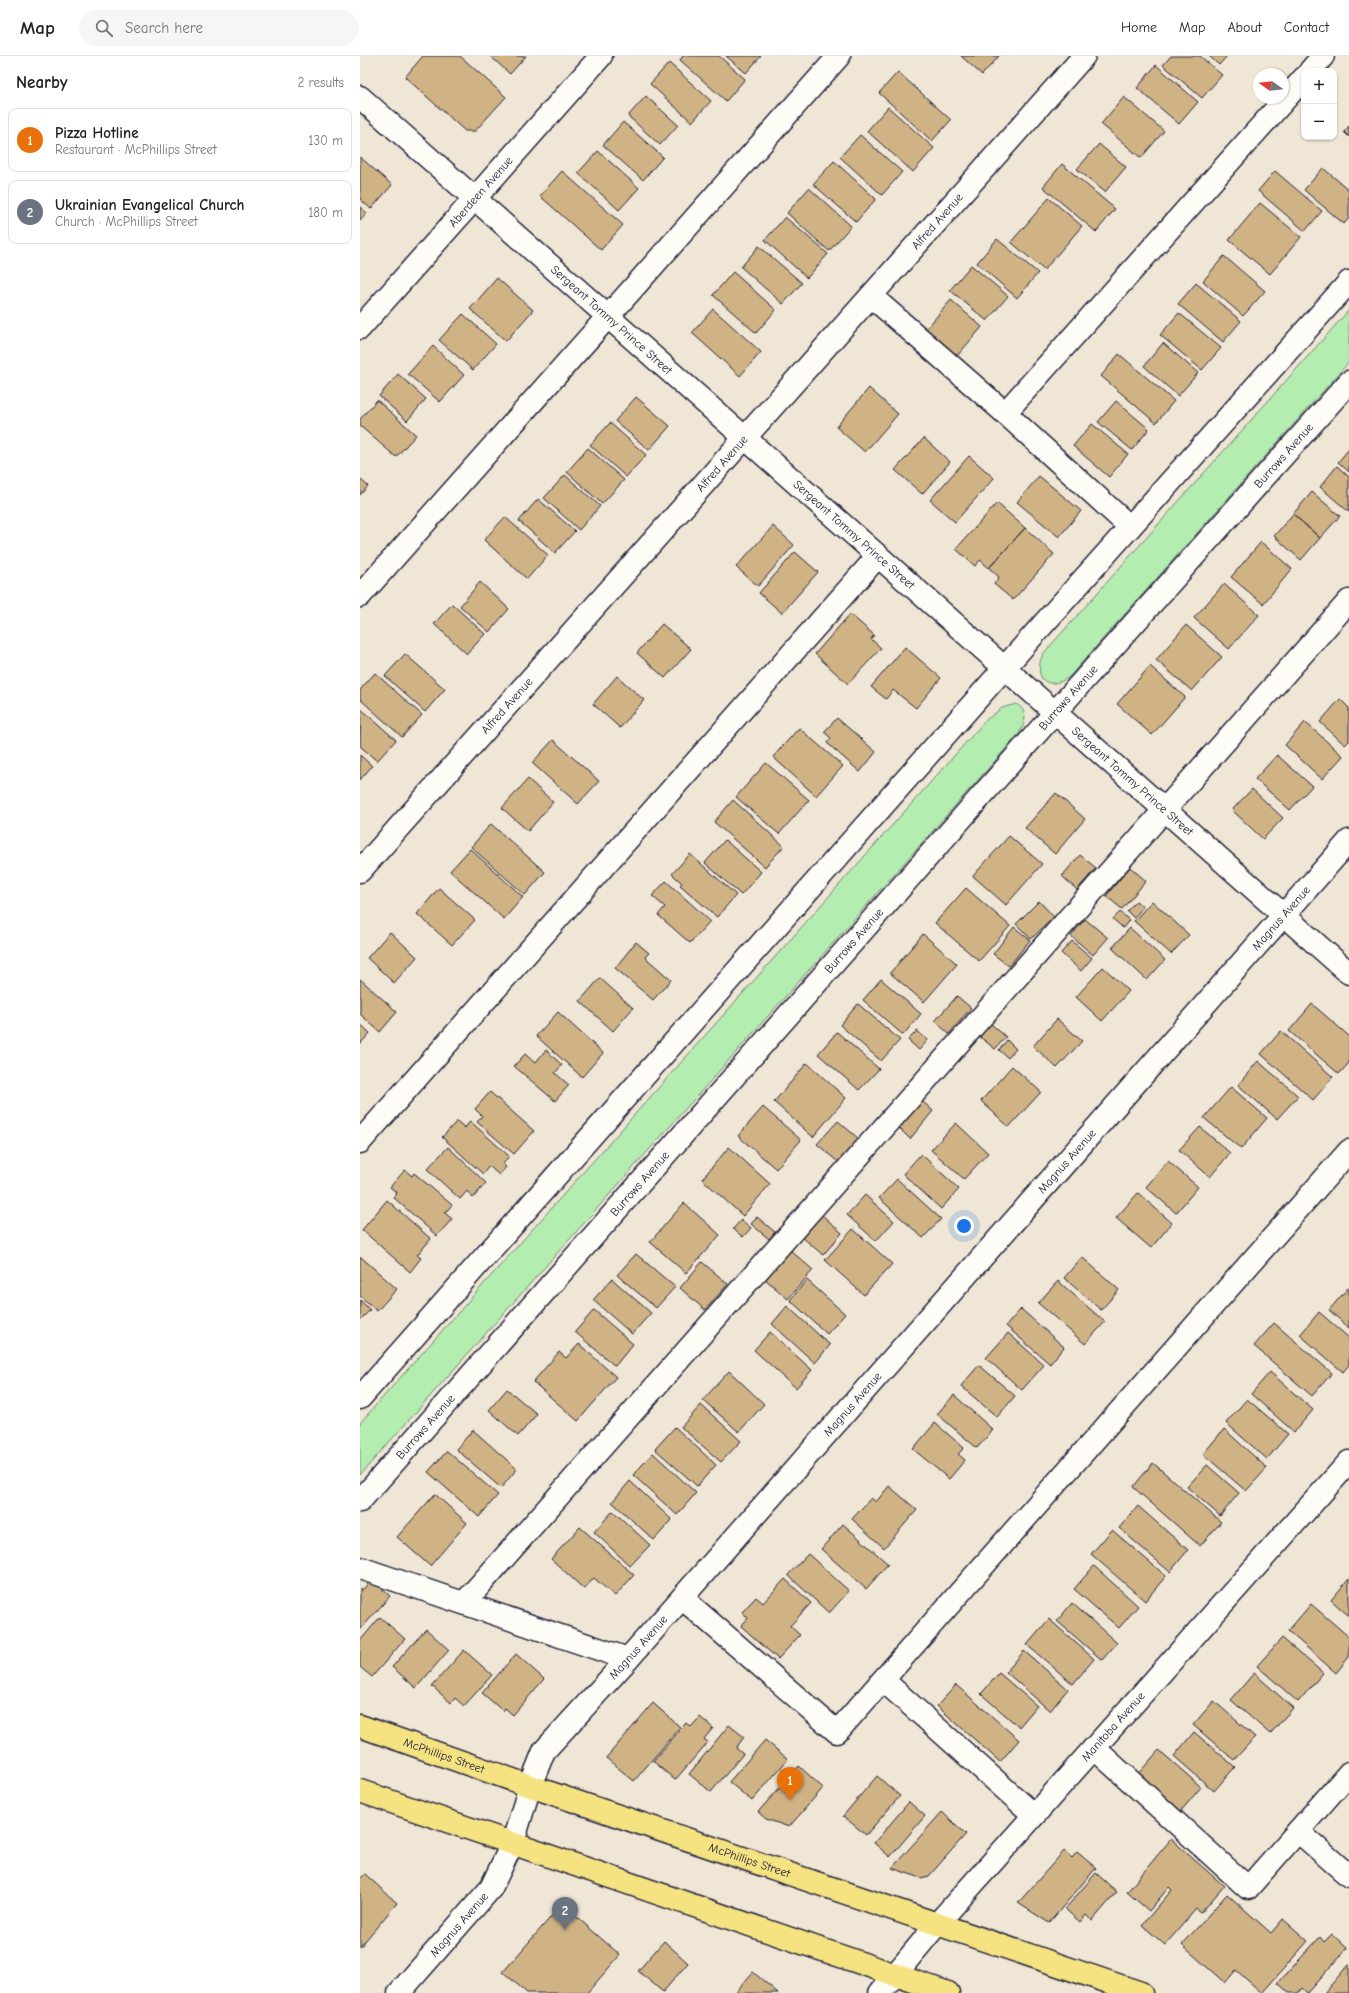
<!DOCTYPE html>
<html lang="en">
<head>
<meta charset="utf-8">
<style>
	:root { --surface:#fff; --page:#f6f6f6; --text:#222; --muted:#767676; --line:#e0e0e0; --accent:#d1495b }
	body { margin:0; font-family:"Comic Neue",sans-serif; background:var(--page); color:var(--text) }
	.controls { position:absolute; right:12px; top:12px; display:grid; overflow:hidden; border-radius:8px; box-shadow:0 1px 3px #0004 }
	.controls button { width:36px; height:36px; display:grid; place-items:center; padding:0; border:0; border-bottom:1px solid var(--line); background:var(--surface); color:var(--text); font:20px sans-serif }
	.compass { position:absolute; left:893px; top:12px; width:36px; height:36px; border-radius:50%; background:var(--surface); box-shadow:0 1px 3px #0004; rotate:285deg }
	.you { position:absolute; left:604px; top:1170px; width:14px; height:14px; margin:-10px; border:3px solid #fff; border-radius:50%; background:#1a73e8; box-shadow:0 0 0 6px #1a73e833 }
	.badge { display:grid; place-items:center; width:26px; height:26px; border-radius:50%; background:var(--accent); color:#fff; font-size:13px; font-weight:700 }
	.pin { position:absolute; translate:-50% -33px; filter:drop-shadow(0 1px 2px #0008) }
	.pin::after { content:''; position:absolute; top:21px; width:14px; height:12px; background:inherit; clip-path:polygon(0 0,100% 0,50% 100%) }
	.list { margin:0; padding:0; list-style:none }
	h2 { display:flex; justify-content:space-between; align-items:center; height:52px; margin:0; padding:0 16px; font-size:17px }
	h2 small { font-size:13px; font-weight:400; color:var(--muted) }
	.list li { display:grid; grid-template-columns:26px 1fr auto; gap:12px; align-items:center; box-sizing:border-box; height:64px; margin:0 8px 8px; padding:0 8px; border:1px solid var(--line); border-radius:8px }
	.list b { display:block; font-size:15px; white-space:nowrap }
	.list p { margin:0; font-size:13px; white-space:nowrap; color:var(--muted) }
	.list em { font-size:13px; font-style:normal; color:var(--muted) }
	.icon { flex:none; width:22px; height:22px; fill:none; stroke:currentColor; stroke-width:2; stroke-linecap:round; stroke-linejoin:round }
	.map { position:relative; flex:none; width:989px; height:1937px; overflow:hidden }
	header { display:flex; align-items:center; gap:24px; box-sizing:border-box; height:56px; padding:0 20px; background:var(--surface); border-bottom:1px solid var(--line) }
	header strong { font-size:19px }
	nav { display:flex; gap:22px; margin-inline-start:auto; font-size:14px }
	.search { width:280px; height:36px; background:var(--page); display:flex; align-items:center; gap:10px; box-sizing:border-box; padding:0 14px; border-radius:22px; color:var(--muted); font-size:15px }
	main { display:flex }
	aside { flex:1; background:var(--surface) }
	.map>svg:first-child { display:block }
</style>
</head>
<body>
<header>
<strong>Map</strong>
<div class="search"><svg class="icon" aria-label="search" viewBox="0 0 24 24"><circle cx="10" cy="10" r="6"/><path d="M15 15l6 6"/></svg>Search here</div>
<nav><a>Home</a><a>Map</a><a>About</a><a>Contact</a></nav>
</header>
<main>
<aside>
<h2>Nearby<small>2 results</small></h2>
<ul class="list">
<li><span class="badge" style="background:#e8710a">1</span><div><b>Pizza Hotline</b><p>Restaurant · McPhillips Street</p></div><em>130 m</em></li>
<li><span class="badge" style="background:#6b7280">2</span><div><b>Ukrainian Evangelical Church</b><p>Church · McPhillips Street</p></div><em>180 m</em></li>
</ul>
</aside>
<div class="map">
<svg width="989" height="1937" viewBox="0 0 989 1937">
	<rect width="100%" height="100%" fill="#f0e6d5"/>
	<filter id="ink" filterUnits="userSpaceOnUse"><feTurbulence type="fractalNoise" baseFrequency=".025" numOctaves="2"/><feDisplacementMap in="SourceGraphic" scale="8" xChannelSelector="R" yChannelSelector="G"/><feConvolveMatrix kernelMatrix="1 2 1 2 8 2 1 2 1" color-interpolation-filters="sRGB"/></filter>
	<g filter="url(#ink)">
		<path fill="#b4edb0" stroke="#6b8876" d="M989,254V306L709,621C687,636 672,622 683,598Z
			M656,648C670,655 665,670 657,680L0,1419V1367L626,664L642,652Z"/>
		<path fill="#d0b385" stroke="#22223b" d="M63,0H100L146,41L115,75H105L45,21Z
			M130,0H166L150,18Z
			M323,0H359L385,23L366,45L320,4Z
			M366,0H401L386,17Z
			M601,0H639L622,19Z
			M811,0H840L862,19L842,42L803,9Z
			M849,0H867L859,9Z
			M309,7L351,45L332,66L290,28Z
			M796,9L838,46L819,68L777,32Z
			M538,16L591,64L572,85L519,37Z
			M286,40L318,69L300,89L268,60Z
			M764,41L804,75L781,102L741,68Z
			M528,51L574,92L553,116L507,75Z
			M263,66L303,101L283,124L243,89Z
			M989,70V81L984,76Z
			M500,79L542,116L522,139L480,101Z
			M739,88L766,111L745,136L717,113Z
			M238,95L279,132L259,154L218,117Z
			M0,101L32,129L11,153L0,143Z
			M474,105L516,143L496,166L453,128Z
			M702,108L755,153L736,176L683,131Z
			M963,112L989,134V162L984,168L944,134Z
			M202,115L263,169L241,194L180,140Z
			M915,115L962,155L945,175L898,135Z
			M449,132L491,170L469,195L427,157Z
			M689,142L722,170L684,214L651,186Z
			M900,147L941,181L910,218L869,184Z
			M0,151L7,157L0,165Z
			M425,161L468,198L447,222L405,184Z
			M637,183L678,217L657,242L617,207Z
			M399,190L442,227L423,248L381,211Z
			M864,200L905,235L883,260L843,225Z
			M611,209L648,240L627,265L590,234Z
			M373,216L416,254L396,277L353,239Z
			M137,222L173,254L146,285L110,253Z
			M836,227L881,265L863,286L818,248Z
			M591,244L622,271L597,300L566,273Z
			M353,253L401,296L380,320L332,277Z
			M819,257L861,292L842,314L800,279Z
			M103,258L136,288L113,314L79,284Z
			M803,287L838,317L818,340L784,310Z
			M73,290L104,319L80,346L48,318Z
			M759,298L814,345L796,367L741,320Z
			M38,318L66,343L47,365L19,340Z
			M509,332L538,358L505,396L476,371Z
			M276,341L310,370L289,394L255,365Z
			M17,344L56,379L36,401L0,370V363Z
			M756,345L789,373L772,394L738,366Z
			M250,367L286,399L266,421L230,389Z
			M732,368L768,398L749,421L713,390Z
			M564,382L590,406L562,438L535,414Z
			M228,392L264,424L242,448L207,416Z
			M989,393V416L978,406Z
			M609,400L634,422L595,466L570,444Z
			M977,410L989,421V456L960,431Z
			M205,419L240,450L219,474L184,442Z
			M679,420L721,455L699,481L657,446Z
			M0,423L8,430L0,439Z
			M952,436L980,460L960,482L933,458Z
			M178,443L215,475L195,497L159,465Z
			M637,447L665,472L629,512L620,504L615,510L596,493Z
			M933,458L960,482L941,504L914,480Z
			M145,461L188,499L167,523L124,484Z
			M413,470L434,489L398,530L376,511Z
			M665,472L694,498L653,544L634,528L639,521L629,512Z
			M901,486L932,513L903,548L871,521Z
			M435,496L458,516L422,557L399,537Z
			M120,526L149,553L129,576L100,550Z
			M864,528L899,559L869,593L834,562Z
			M92,548L125,578L107,598L74,568Z
			M490,558L514,579L511,583L521,592L488,628L455,598Z
			M302,568L331,593L305,622L277,597Z
			M826,569L862,601L832,635L796,604Z
			M545,591L581,622L556,652L533,634L526,643L511,631Z
			M45,598L85,633L65,656L25,620Z
			M790,610L825,641L792,679L757,648Z
			M15,617L62,659L42,681L0,643V634Z
			M257,620L284,644L260,672L233,648Z
			M980,643L989,652V685L985,689L960,666Z
			M1,653L36,684L17,705L0,690Z
			M477,662L516,696L500,716L467,687L471,682L464,676Z
			M945,666L983,700L962,723L925,689Z
			M439,672L483,710L456,740L413,701Z
			M193,684L239,725L218,748L172,707Z
			M0,699L12,710L0,724Z
			M917,699L952,730L930,754L895,723Z
			M406,707L449,744L419,778L376,741Z
			M168,723L193,746L168,775L142,752Z
			M892,733L923,762L903,783L872,754Z
			M696,737L725,763L695,798L665,772Z
			M373,744L424,790L405,811L354,766Z
			M131,768L185,816L165,839L111,791Z
			M649,780L682,808L646,849L613,820Z
			M365,784L401,816L381,839L345,807Z
			M110,793L163,841L144,863L90,815Z
			M330,798L376,839L357,861L320,829L322,827L312,818Z
			M720,799L736,812L717,834L702,820Z
			M770,811L786,825L762,853L746,840Z
			M306,825L350,865L330,887L298,859L305,851L292,840Z
			M79,832L115,864L92,889L57,858Z
			M606,832L650,870L619,905L575,867Z
			M679,845L694,861L671,883L656,868Z
			M776,845L783,851L774,862L767,855Z
			M792,845L829,879L811,898L774,865Z
			M760,856L769,864L763,872L753,863Z
			M725,863L748,882L733,899L711,880Z
			M654,871L670,884L649,910L633,898Z
			M770,872L805,904L787,924L752,892Z
			M30,876L57,901L34,927L7,902Z
			M563,878L597,908L564,946L530,917Z
			M712,885L732,902L721,915L701,897Z
			M276,886L289,897L285,901L311,924L293,944L255,912Z
			M743,911L769,935L742,965L716,941Z
			M240,922L273,952L253,975L220,945Z
			M0,923L37,956L20,976L0,958Z
			M521,923L561,958L543,979L503,944Z
			M597,940L611,952L589,978L575,965Z
			M498,948L540,984L521,1005L480,969Z
			M952,948L989,980V1007L979,1018L929,975Z
			M198,956L243,997L222,1021L176,980Z
			M697,963L722,985L697,1012L673,990Z
			M630,967L646,981L635,993L619,980Z
			M0,968L10,977L0,988Z
			M557,975L568,984L559,994L548,984Z
			M921,975L973,1021L953,1044L901,998Z
			M477,976L519,1013L499,1034L458,998Z
			M647,984L656,993L648,1002L639,994Z
			M186,994L202,1009L195,1017L209,1029L195,1045L154,1010L165,998L175,1007Z
			M898,1005L938,1040L917,1063L878,1029Z
			M447,1007L486,1042L453,1081L414,1046Z
			M652,1010L681,1036L649,1071L621,1045Z
			M871,1031L907,1062L881,1093L844,1062Z
			M130,1036L174,1075L154,1098L117,1066L122,1060L115,1053Z
			M562,1045L573,1055L550,1083L539,1072Z
			M403,1051L441,1084L416,1113L378,1080Z
			M97,1065L105,1072L110,1065L149,1100L143,1108L146,1111L139,1119L129,1110L123,1118L82,1081Z
			M478,1065L499,1083L478,1106L457,1088Z
			M596,1067L628,1097L604,1123L571,1094Z
			M840,1071L870,1097L850,1121L819,1094Z
			M88,1091L126,1127L113,1142L107,1135L100,1143L67,1113Z
			M369,1091L410,1128L383,1160L342,1123Z
			M561,1098L599,1133L581,1153L543,1118Z
			M808,1105L838,1131L816,1157L786,1131Z
			M45,1114L52,1120L54,1117L92,1149L85,1157L92,1163L77,1180L33,1141L37,1137L30,1131Z
			M537,1123L581,1163L563,1182L519,1142Z
			M778,1137L812,1167L791,1192L756,1162Z
			M505,1139L534,1165L516,1185L487,1159Z
			M27,1144L71,1183L57,1199L61,1202L50,1216L2,1174Z
			M324,1147L360,1179L326,1217L290,1186Z
			M461,1158L482,1177L463,1199L441,1180Z
			M397,1161L415,1176L409,1183L391,1168Z
			M381,1164L391,1172L383,1181L373,1173Z
			M493,1173L532,1208L504,1239L465,1204Z
			M430,1194L453,1214L428,1243L405,1223Z
			M276,1198L315,1231L296,1252L257,1219Z
			M1,1201L37,1233L17,1255L0,1240V1203Z
			M722,1201L759,1234L741,1254L704,1222Z
			M342,1206L368,1228L345,1254L320,1232Z
			M252,1223L291,1257L272,1278L233,1244Z
			M447,1224L485,1258L467,1278L430,1244Z
			M698,1225L745,1266L725,1288L678,1247Z
			M988,1232L989,1233V1272L969,1254Z
			M0,1244L10,1254L0,1264Z
			M427,1250L470,1289L455,1307L412,1268Z
			M661,1253L704,1291L690,1308L646,1270Z
			M234,1254L273,1288L255,1310L215,1276Z
			M959,1256L989,1282V1309L983,1316L940,1279Z
			M914,1267L972,1317L952,1340L894,1290Z
			M410,1276L452,1314L436,1332L394,1294Z
			M648,1277L684,1309L662,1334L626,1302Z
			M219,1288L256,1321L218,1365L173,1326L199,1296L206,1302Z
			M619,1309L655,1340L637,1361L601,1330Z
			M369,1315L404,1348L379,1376L343,1344Z
			M910,1316L953,1354L934,1376L891,1338Z
			M147,1333L177,1358L158,1380L129,1354Z
			M594,1339L633,1374L617,1392L577,1358Z
			M887,1343L928,1378L907,1403L866,1367Z
			M341,1349L381,1385L361,1406L321,1371Z
			M575,1367L604,1392L598,1398L605,1404L589,1423L553,1393Z
			M315,1371L356,1409L337,1430L295,1393Z
			M864,1373L907,1412L886,1435L843,1398Z
			M113,1374L157,1413L141,1432L96,1393Z
			M87,1395L138,1439L119,1461L68,1416Z
			M293,1397L336,1437L317,1459L273,1419Z
			M793,1407L861,1466L840,1490L773,1431Z
			M847,1409L879,1437L860,1460L827,1431Z
			M270,1425L312,1464L294,1484L252,1446Z
			M529,1430L557,1454L524,1492L492,1463L511,1442L516,1446Z
			M75,1438L107,1467L70,1510L37,1481Z
			M778,1450L828,1494L810,1516L759,1472Z
			M253,1455L290,1489L270,1510L234,1476Z
			M483,1468L528,1508L506,1533L461,1493Z
			M220,1471L274,1519L255,1540L234,1522L224,1533L191,1503Z
			M752,1474L806,1520L785,1545L731,1498Z
			M448,1498L489,1535L469,1557L428,1519Z
			M734,1510L778,1550L759,1572L714,1533Z
			M425,1523L451,1547L430,1570L440,1579L418,1603L381,1570L388,1562L382,1556L396,1541L403,1547Z
			M989,1523V1560L971,1544Z
			M12,1524L30,1540L0,1574V1532L2,1534Z
			M712,1547L757,1587L742,1604L697,1565Z
			M951,1548L989,1581V1601L976,1617L928,1575Z
			M20,1561L45,1583L12,1621L0,1611V1585Z
			M689,1563L734,1603L713,1628L667,1589Z
			M66,1573L89,1594L56,1632L32,1611Z
			M922,1582L963,1617L938,1646L897,1610Z
			M104,1594L132,1619L104,1650L95,1642L91,1647L72,1630Z
			M664,1595L708,1633L690,1655L646,1616Z
			M156,1598L184,1623L153,1659L145,1652L143,1655L122,1637Z
			M639,1617L677,1650L659,1671L621,1638Z
			M894,1617L933,1652L910,1678L871,1644Z
			M596,1629L659,1684L640,1706L577,1650Z
			M854,1645L895,1681L874,1704L833,1669Z
			M293,1647L320,1671L274,1725L246,1702Z
			M340,1661L353,1672L344,1683L348,1686L315,1724L293,1705L326,1667L331,1671Z
			M369,1669L384,1681L376,1692L383,1698L351,1736L329,1718Z
			M834,1676L875,1711L854,1735L814,1700Z
			M405,1684L428,1703L392,1745L369,1726Z
			M799,1694L841,1731L821,1755L778,1718Z
			M439,1710L463,1732L429,1771L406,1763L398,1756Z
			M517,1720L540,1740L506,1779L483,1760Z
			M549,1746L565,1760L530,1801L514,1787Z
			M582,1756L606,1778L569,1820L561,1822L532,1812Z
			M811,1783L864,1830L841,1857L836,1853L805,1889L782,1869L812,1834L809,1831L789,1855L767,1836Z
			M704,1795L712,1802L717,1796L736,1812L689,1867L658,1847Z
			M736,1817L757,1836L732,1865L726,1859L720,1866L705,1853Z
			M5,1818L37,1847L0,1891V1823Z
			M867,1838L911,1877L923,1863L948,1885L902,1937L876,1914L865,1927L822,1889Z
			M202,1848L260,1899L227,1937H167L143,1916Z
			M972,1878L987,1892L947,1937L942,1932L938,1937H929L918,1927L960,1881L964,1886Z
			M304,1885L328,1907L303,1936L278,1915Z
			M989,1908V1937H964Z
			M393,1916L418,1937H375Z"/>
		<g fill="none" stroke-linecap="round" stroke-linejoin="round">
			<g stroke="#22223b" stroke-width="25">
				<g id="minor">
					<path d="M950,15L963,0"/>
					<path id="s1" d="M0,41L989,917"/>
					<path d="M511,240L645,357L770,471"/>
					<path id="s2" d="M0,272L241,0"/>
					<path d="M645,357L944,22"/>
					<path d="M0,540L479,0"/>
					<path id="s3" d="M0,815L724,0"/>
					<path d="M0,1086L518,500"/>
					<path d="M0,1342L670,583L989,226"/>
					<path id="s4" d="M0,1445L720,628L989,326"/>
					<path d="M0,1512L268,1603"/>
					<path d="M322,1542L477,1676L989,1095"/>
					<path d="M104,1547L989,545"/>
					<path d="M523,1624L674,1759"/>
					<path d="M734,1692L888,1832L989,1717"/>
					<path d="M938,1775L989,1820"/>
					<path id="s5" d="M39,1937L131,1832L153,1786L170,1730L184,1695L268,1603L989,785"/>
					<path id="s6" d="M520,1937L578,1867L989,1406"/>
				</g>
			</g>
			<g stroke="#22223b" stroke-width="25">
				<g id="major">
					<path id="s7" d="M0,1670L170,1730L781,1937"/>
					<path d="M0,1735L588,1937"/>
				</g>
			</g>
			<use href="#minor" stroke="#fdfcf7" stroke-width="22"/>
			<use href="#major" stroke="#f5e382" stroke-width="22"/>
		</g>
	</g>
	<g text-anchor="middle" stroke-width="3" stroke-linejoin="round" paint-order="stroke">
		<g font-size="12" fill="#22223b" stroke="#fdfcf7">
			<text dy="4" stroke="none"><textPath href="#s2" startOffset="182">Aberdeen Avenue</textPath></text>
			<text dy="4" stroke="none"><textPath href="#s3" startOffset="869">Alfred Avenue</textPath></text>
			<text dy="4" stroke="none"><textPath href="#s1" startOffset="336">Sergeant Tommy Prince Street</textPath></text>
			<text dy="4" stroke="none"><textPath href="#s4" startOffset="1395">Burrows Avenue</textPath></text>
			<text dy="4" stroke="none"><textPath href="#s3" startOffset="545">Alfred Avenue</textPath></text>
			<text dy="4" stroke="none"><textPath href="#s1" startOffset="660">Sergeant Tommy Prince Street</textPath></text>
			<text dy="4" stroke="none"><textPath href="#s4" startOffset="1071">Burrows Avenue</textPath></text>
			<text dy="4" stroke="none"><textPath href="#s3" startOffset="221">Alfred Avenue</textPath></text>
			<text dy="4" stroke="none"><textPath href="#s1" startOffset="1032">Sergeant Tommy Prince Street</textPath></text>
			<text dy="4" stroke="none"><textPath href="#s5" startOffset="1399">Magnus Avenue</textPath></text>
			<text dy="4" stroke="none"><textPath href="#s4" startOffset="747">Burrows Avenue</textPath></text>
			<text dy="4" stroke="none"><textPath href="#s5" startOffset="1075">Magnus Avenue</textPath></text>
			<text dy="4" stroke="none"><textPath href="#s4" startOffset="423">Burrows Avenue</textPath></text>
			<text dy="4" stroke="none"><textPath href="#s5" startOffset="751">Magnus Avenue</textPath></text>
			<text dy="4" stroke="none"><textPath href="#s4" startOffset="99">Burrows Avenue</textPath></text>
			<text dy="4" stroke="none"><textPath href="#s5" startOffset="427">Magnus Avenue</textPath></text>
			<text dy="4" stroke="none"><textPath href="#s6" startOffset="354">Manitoba Avenue</textPath></text>
			<text dy="4" stroke="none"><textPath href="#s7" startOffset="89">McPhillips Street</textPath></text>
			<text dy="4" stroke="none"><textPath href="#s7" startOffset="412">McPhillips Street</textPath></text>
			<text dy="4" stroke="none"><textPath href="#s5" startOffset="91">Magnus Avenue</textPath></text>
		</g>
	</g>
</svg>
<div class="controls">
<button>+</button>
<button>−</button>
</div>
<svg class="compass" viewBox="-18 -18 36 36"><path d="M0-13l5 13h-10z" fill="#e53935"/><path d="M0 13l5-13h-10z" fill="#767676"/></svg>
<div class="you"></div>
<div class="pin badge" style="left:430px;top:1744px;background:#e8710a">1</div>
<div class="pin badge" style="left:205px;top:1874px;background:#6b7280">2</div>
</div>
</main>
</body>
</html>
